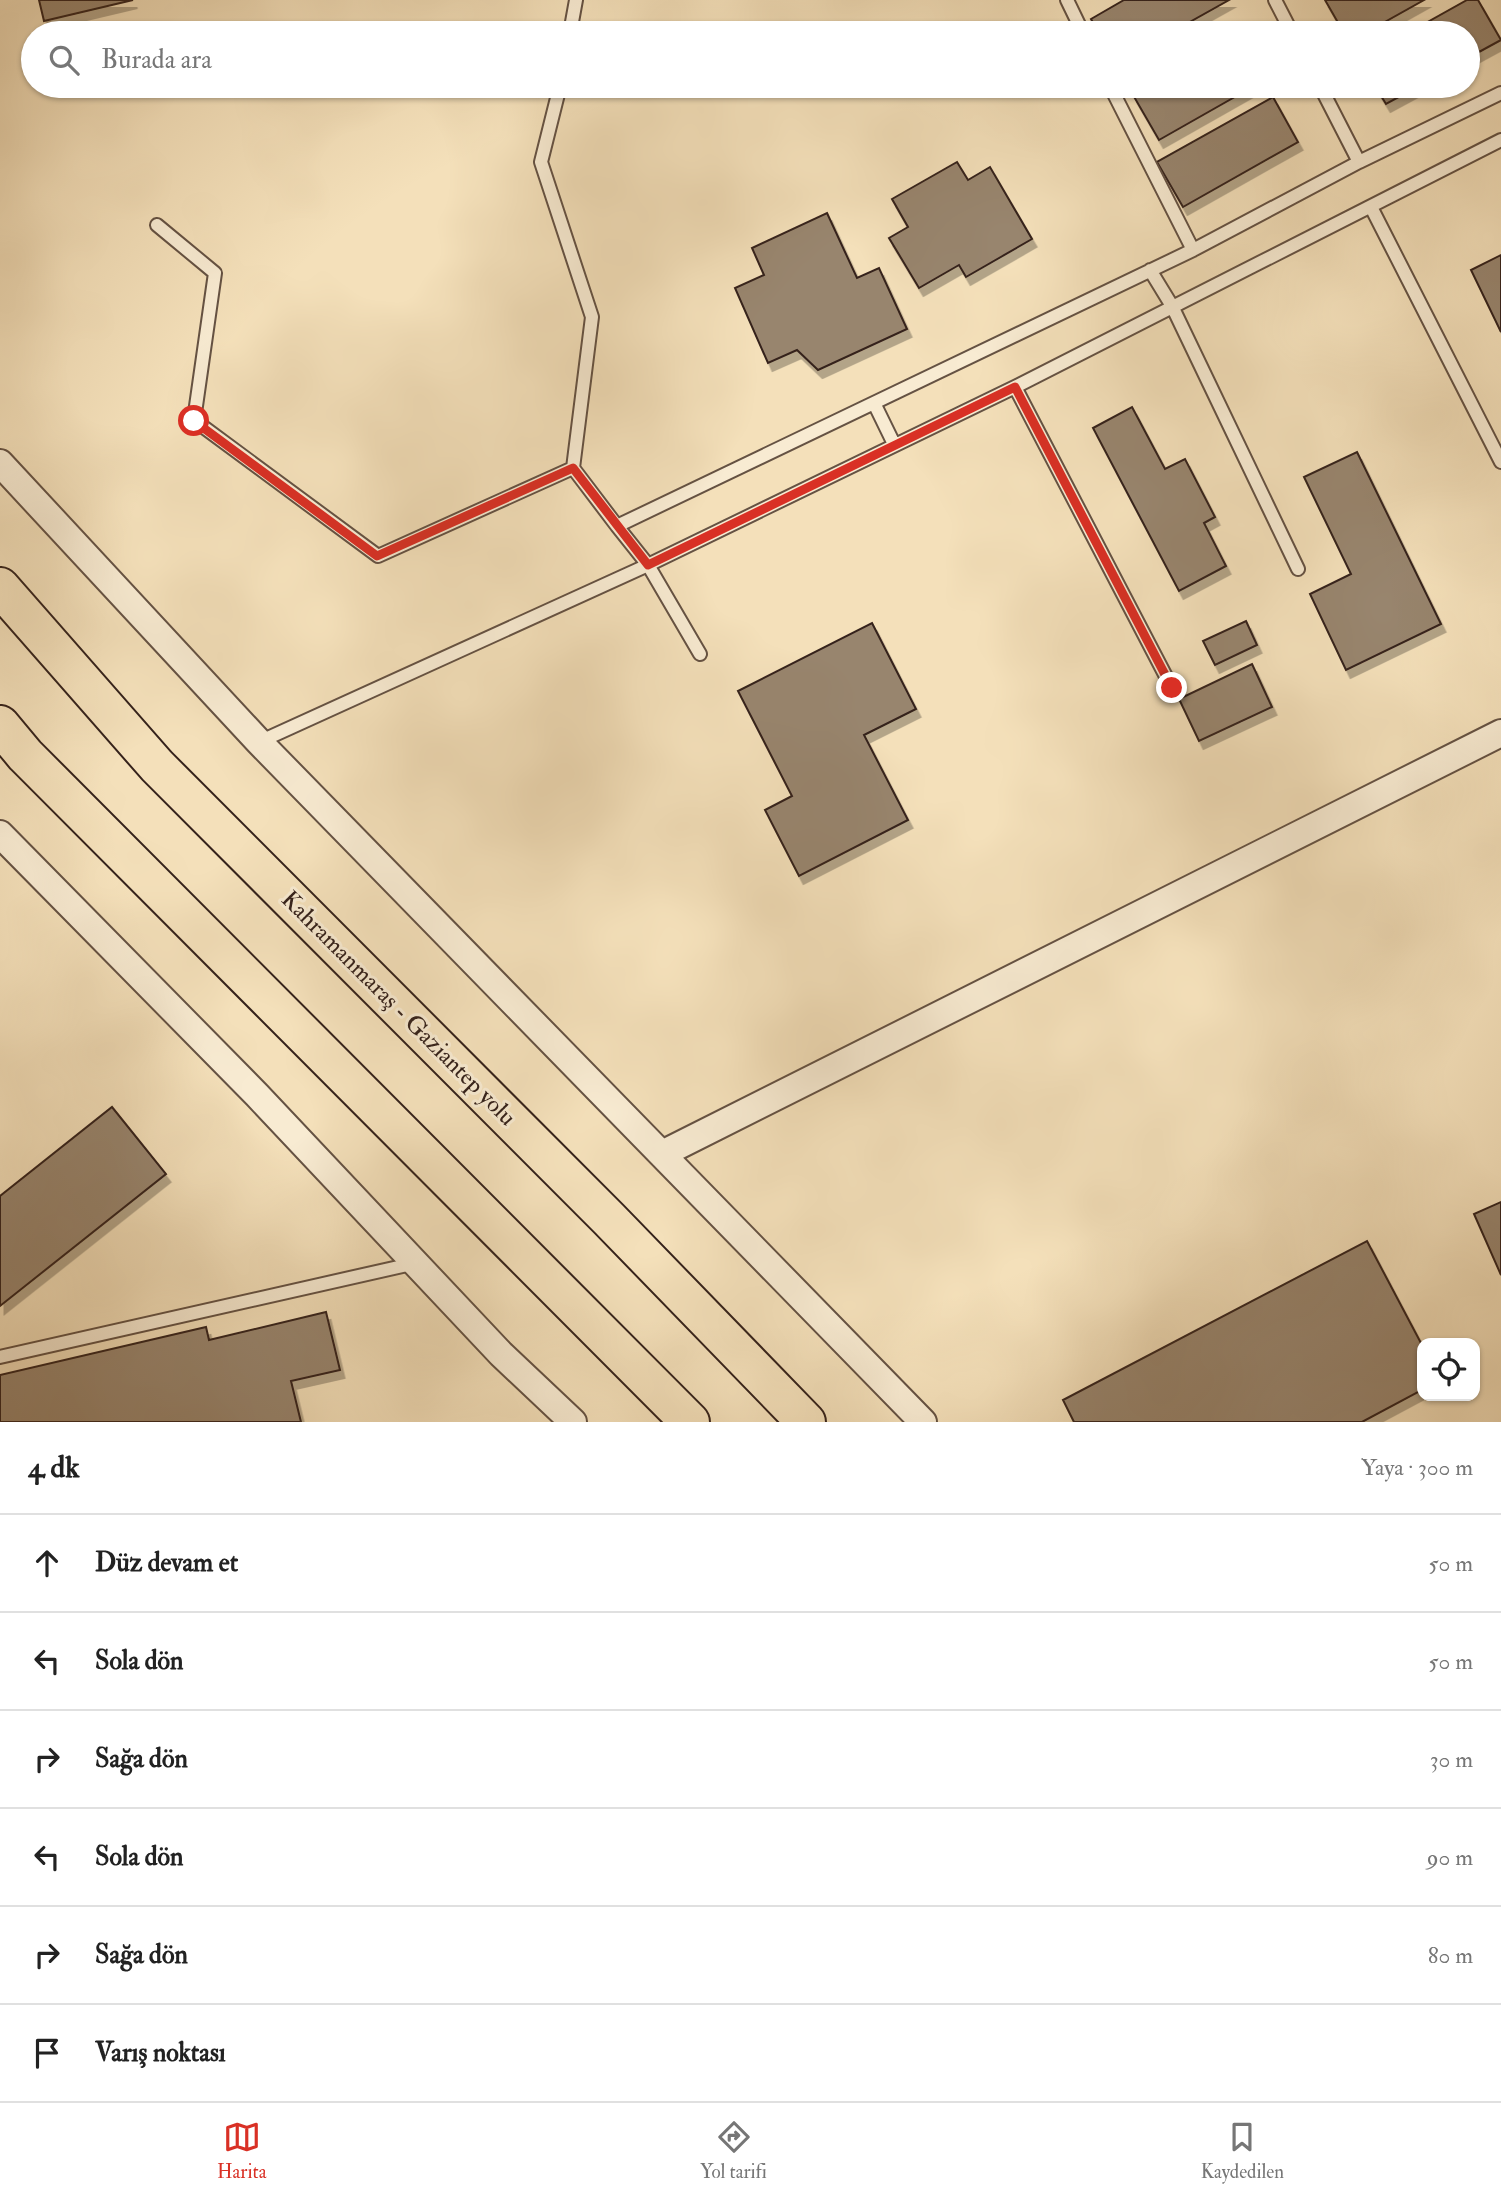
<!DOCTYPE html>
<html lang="tr">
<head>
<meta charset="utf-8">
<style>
	:root { --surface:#fff; --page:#f2f2f2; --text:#222; --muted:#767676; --line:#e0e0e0; --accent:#d93025 }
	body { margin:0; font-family:"IM FELL Double Pica",serif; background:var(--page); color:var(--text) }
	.controls { position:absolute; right:21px; bottom:21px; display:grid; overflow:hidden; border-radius:14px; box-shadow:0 2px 5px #0004 }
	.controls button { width:63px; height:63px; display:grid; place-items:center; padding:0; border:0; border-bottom:2px solid var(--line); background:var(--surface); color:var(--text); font:35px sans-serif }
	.stop { position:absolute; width:21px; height:21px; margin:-16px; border:5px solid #d93025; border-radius:50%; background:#fff }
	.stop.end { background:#d93025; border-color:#fff; box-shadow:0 2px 7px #0008 }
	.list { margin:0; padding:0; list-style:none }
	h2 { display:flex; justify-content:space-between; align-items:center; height:91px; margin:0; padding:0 28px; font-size:30px }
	h2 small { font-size:23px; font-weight:400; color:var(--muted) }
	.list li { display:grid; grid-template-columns:46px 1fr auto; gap:21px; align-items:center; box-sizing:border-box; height:98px; padding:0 28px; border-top:2px solid var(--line) }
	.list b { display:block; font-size:26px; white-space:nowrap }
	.list em { font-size:23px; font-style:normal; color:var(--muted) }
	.icon { flex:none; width:38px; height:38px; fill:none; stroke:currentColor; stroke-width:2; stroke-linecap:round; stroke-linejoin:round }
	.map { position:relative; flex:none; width:1501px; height:1422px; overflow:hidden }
	.search { position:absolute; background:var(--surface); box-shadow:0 2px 5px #0004; left:21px; right:21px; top:21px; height:77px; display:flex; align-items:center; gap:18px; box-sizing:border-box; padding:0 24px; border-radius:38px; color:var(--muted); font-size:26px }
	.sheet { height:679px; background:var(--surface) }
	nav { display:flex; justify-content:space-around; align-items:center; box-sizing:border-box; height:98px; border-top:2px solid var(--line); background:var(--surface); font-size:19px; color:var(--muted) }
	nav a { display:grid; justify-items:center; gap:4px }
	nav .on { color:var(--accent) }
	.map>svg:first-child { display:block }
</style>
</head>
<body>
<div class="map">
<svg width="1501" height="1422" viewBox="0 0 1501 1422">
	<defs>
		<filter id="shadow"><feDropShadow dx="4.5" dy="8" stdDeviation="0" flood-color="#0004"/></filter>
	</defs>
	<rect width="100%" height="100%" fill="#f4e0ba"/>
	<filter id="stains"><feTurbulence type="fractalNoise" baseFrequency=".00286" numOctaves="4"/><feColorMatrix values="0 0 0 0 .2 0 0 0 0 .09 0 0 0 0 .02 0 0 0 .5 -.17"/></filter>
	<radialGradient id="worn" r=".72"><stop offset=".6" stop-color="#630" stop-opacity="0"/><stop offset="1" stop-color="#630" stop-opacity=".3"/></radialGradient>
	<path fill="#98856e" stroke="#35221b" stroke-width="2" filter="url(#shadow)" d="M39,0H133L44,21Z
		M1124,0H1229L1170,33H1099L1091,19Z
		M1325,0H1424L1365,33H1344Z
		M1467,0H1478L1501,40L1468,58V33H1408Z
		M1150,86H1254L1159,140L1133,95Z
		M1375,86H1419L1386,104Z
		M1273,97L1298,142L1183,207L1157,162Z
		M957,162L968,180L990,167L1032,239L966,277L959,265L919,288L889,238L908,227L892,199Z
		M827,213L857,278L879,268L907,329L818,370L797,350L768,363L735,288L764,275L752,248Z
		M1501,255V332L1471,270Z
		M1132,407L1165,469L1185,459L1215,517L1204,523L1226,566L1179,591L1093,428Z
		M1357,452L1441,624L1346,670L1310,594L1351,574L1304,477Z
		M1246,621L1257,645L1215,665L1203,641Z
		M872,623L916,709L864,735L908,820L799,876L765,810L792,796L738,691Z
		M1252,664L1272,707L1199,741L1179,699Z
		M112,1107L166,1174L0,1306V1196Z
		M1501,1202V1275L1474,1214Z
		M1367,1241L1422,1345V1390L1362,1422H1074L1063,1400Z
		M326,1312L340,1370L291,1381L301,1422H0V1375L206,1327L209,1340Z"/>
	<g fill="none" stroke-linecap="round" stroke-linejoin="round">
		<g stroke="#655243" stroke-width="16">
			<path id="service" d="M1067,0L1083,33
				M1275,0L1292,33
				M570,33L576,0
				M560,86L541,162L592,317L573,468
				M1110,86L1193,250
				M1320,86L1359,162
				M1371,207L1501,462
				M157,225L215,273L194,420L378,556L573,468L617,526L1193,250L1359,162L1501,93
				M1150,270L1172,306L1298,569
				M1015,387L1172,688
				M874,403L894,444
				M617,526L648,565L700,654
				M259,742L648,565L1015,387L1501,140
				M0,1357L416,1263"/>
		</g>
		<g stroke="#655243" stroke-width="30">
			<path id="minor" d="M0,463L259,742L923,1422
				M0,834L257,1095L501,1354L573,1422
				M662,1154L1501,733"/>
		</g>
		<g stroke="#35221b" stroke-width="42">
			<path id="trunk" d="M0,587L157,766L609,1219L806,1422
				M0,725L25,755L690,1422"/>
		</g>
		<use href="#service" stroke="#f8ebd2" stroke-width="12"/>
		<use href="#minor" stroke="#f8ebd2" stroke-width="26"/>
		<use href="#trunk" stroke="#f4e0ba" stroke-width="38"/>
	</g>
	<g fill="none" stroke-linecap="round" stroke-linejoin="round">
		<path stroke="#d93025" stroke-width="9" d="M194,421L377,556L573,468L648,565L1015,387L1172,688"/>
	</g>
	<g text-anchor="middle" stroke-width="6" stroke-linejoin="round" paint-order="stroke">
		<g font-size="24" fill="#35221b" stroke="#f8ebd2">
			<text transform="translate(399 1008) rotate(45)" y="8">Kahramanmaraş - Gaziantep yolu</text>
		</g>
	</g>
	<rect width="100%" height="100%" filter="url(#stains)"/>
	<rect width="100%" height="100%" fill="url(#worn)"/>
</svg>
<div class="controls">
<button><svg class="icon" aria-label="locate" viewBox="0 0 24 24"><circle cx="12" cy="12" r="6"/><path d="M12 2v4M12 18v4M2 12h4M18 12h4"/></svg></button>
</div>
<div class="stop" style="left:194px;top:421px"></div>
<div class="stop end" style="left:1172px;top:688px"></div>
<div class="search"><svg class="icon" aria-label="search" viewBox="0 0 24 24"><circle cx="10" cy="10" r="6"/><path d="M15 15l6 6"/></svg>Burada ara</div>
</div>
<section class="sheet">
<h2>4 dk<small>Yaya · 300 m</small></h2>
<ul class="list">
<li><svg class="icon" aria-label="ahead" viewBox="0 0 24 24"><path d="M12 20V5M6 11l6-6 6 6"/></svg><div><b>Düz devam et</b></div><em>50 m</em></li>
<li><svg class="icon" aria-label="left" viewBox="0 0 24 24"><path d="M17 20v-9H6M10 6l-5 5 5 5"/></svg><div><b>Sola dön</b></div><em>50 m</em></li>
<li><svg class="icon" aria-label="right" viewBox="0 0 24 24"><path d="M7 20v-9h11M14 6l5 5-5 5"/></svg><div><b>Sağa dön</b></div><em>30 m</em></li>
<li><svg class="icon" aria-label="left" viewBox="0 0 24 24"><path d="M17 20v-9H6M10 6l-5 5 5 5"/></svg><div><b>Sola dön</b></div><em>90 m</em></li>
<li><svg class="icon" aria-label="right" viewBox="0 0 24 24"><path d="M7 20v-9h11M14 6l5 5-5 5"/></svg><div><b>Sağa dön</b></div><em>80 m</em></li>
<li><svg class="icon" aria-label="arrive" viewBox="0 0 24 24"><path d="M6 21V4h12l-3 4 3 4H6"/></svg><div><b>Varış noktası</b></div></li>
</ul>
</section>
<nav>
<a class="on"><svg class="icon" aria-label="map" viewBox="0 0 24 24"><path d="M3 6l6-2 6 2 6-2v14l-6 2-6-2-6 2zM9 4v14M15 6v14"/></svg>Harita</a>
<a><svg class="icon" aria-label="directions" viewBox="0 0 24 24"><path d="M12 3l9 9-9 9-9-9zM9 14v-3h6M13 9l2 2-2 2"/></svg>Yol tarifi</a>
<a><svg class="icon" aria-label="saved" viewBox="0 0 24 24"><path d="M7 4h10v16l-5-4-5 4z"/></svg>Kaydedilen</a>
</nav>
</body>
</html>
